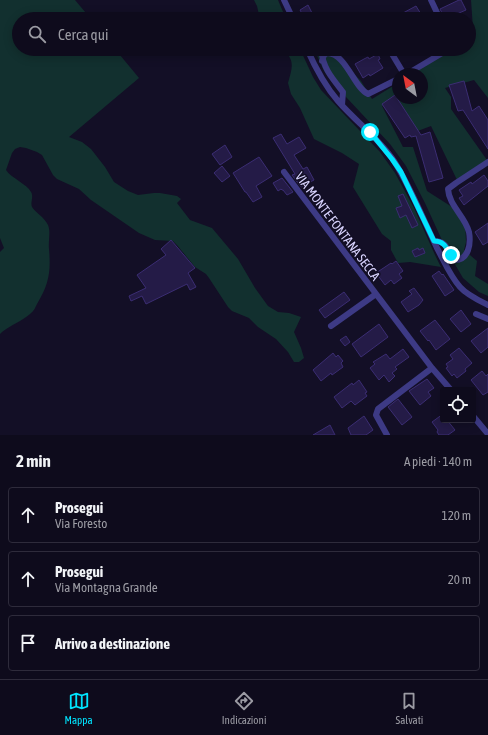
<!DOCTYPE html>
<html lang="it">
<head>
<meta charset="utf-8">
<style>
	:root { --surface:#0e0b1c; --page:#1c1929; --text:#f1f3f6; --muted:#9b9ba3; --line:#2e2b3b; --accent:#00e5ff }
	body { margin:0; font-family:"Asap Condensed",sans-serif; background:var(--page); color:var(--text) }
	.controls { position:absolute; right:12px; bottom:12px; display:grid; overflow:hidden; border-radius:4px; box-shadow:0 2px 10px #0003 }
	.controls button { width:36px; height:36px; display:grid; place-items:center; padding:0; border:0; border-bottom:1px solid var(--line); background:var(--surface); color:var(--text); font:20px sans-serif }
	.compass { position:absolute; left:392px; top:68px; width:36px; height:36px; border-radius:50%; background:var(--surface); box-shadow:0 2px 10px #0003; rotate:328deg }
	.stop { position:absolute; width:12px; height:12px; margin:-9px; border:3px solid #00e5ff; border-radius:50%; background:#fff }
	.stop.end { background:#00e5ff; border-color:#fff; box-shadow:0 1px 4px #0008 }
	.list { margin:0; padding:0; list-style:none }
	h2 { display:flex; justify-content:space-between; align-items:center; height:52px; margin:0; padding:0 16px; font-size:17px }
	h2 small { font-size:13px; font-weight:400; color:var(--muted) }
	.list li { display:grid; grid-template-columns:26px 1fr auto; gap:12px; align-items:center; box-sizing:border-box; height:56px; margin:0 8px 8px; padding:0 8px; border:1px solid var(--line); border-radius:4px }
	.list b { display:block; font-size:15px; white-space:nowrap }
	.list p { margin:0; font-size:13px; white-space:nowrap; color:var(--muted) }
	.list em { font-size:13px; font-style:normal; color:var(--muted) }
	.icon { flex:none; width:22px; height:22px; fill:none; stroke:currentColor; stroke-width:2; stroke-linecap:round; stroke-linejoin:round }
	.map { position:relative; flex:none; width:488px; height:435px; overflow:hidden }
	.search { position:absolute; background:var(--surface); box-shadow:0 2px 10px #0003; left:12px; right:12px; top:12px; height:44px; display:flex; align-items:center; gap:10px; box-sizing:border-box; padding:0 14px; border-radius:22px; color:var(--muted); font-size:15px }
	.sheet { height:244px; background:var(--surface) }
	nav { display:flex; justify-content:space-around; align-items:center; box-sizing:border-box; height:56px; border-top:1px solid var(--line); background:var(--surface); font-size:11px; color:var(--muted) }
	nav a { display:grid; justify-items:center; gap:2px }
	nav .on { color:var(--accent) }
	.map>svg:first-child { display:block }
</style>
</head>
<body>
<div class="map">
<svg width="488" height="435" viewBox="0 0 488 435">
	<rect width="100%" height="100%" fill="#130f26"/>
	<path fill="#12302f" d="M0,0H75L91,19H19V49H115L139,78L69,137L82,142L91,149L105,167L114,182L128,191L138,195L154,193H160L177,196L181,199L177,203L190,220L212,228L238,259L255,288L268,306L278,312L289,313L301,317L294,332L301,348L304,358L299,362H294L288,352L276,339L258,327L249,318L232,311L228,307L209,278L206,274L195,267L177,245L173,241L155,240L139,233L91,200L79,189L57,179L53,175L42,155L37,152L26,148L20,147L15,149L12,153L6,170C11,178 27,184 31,192C34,197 30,202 32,207C36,213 44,217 48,225C51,232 48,241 49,249C51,272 49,284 37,304C35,308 34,311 30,314C22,321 11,325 2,332L0,334V252L4,248L0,238Z
		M254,0H278L286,19H260L257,6Z
		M471,0H488V98L474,80L445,88L451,97V109L487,160L458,182L431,126L415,132L396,98L382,106L403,147H413L427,191L452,207L465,219L466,242L464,250L477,261L475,276L488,284V296L479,292L463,278L446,249L425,203L406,166L390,144L332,82L324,71L314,49H330L361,81L372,99L398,83V98H422V74H412L451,49H469V38L471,36L473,29Z
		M282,49H300L313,77L321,90L380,152L395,173L414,208L435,255L441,267L410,262L398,263L391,250V241L382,234L353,187L359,164L342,153L314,139L300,108L291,94L288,83C292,68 296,60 282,49Z"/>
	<path fill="#241b47" stroke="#3b2d73" d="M459,0H461L466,10L445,19L440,9Z
		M308,5L315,19H305L300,10Z
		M416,6L424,19H406L403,13Z
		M378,54L380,59L378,60L383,68L370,76L369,74L363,78L355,64L364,59L368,57L369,59Z
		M464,81L472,111L479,106L488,120V149L463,110L458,111L449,85Z
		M395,95L421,135L430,132L443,178L429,182L416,136L411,137L410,135L405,138L382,104Z
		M281,134L287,144L299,137L306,148L294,155L303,169L307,167L314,180L301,187L292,175L295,174L273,138Z
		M225,145L232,157L220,165L212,154Z
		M259,157L272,176L256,186L262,197L253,202L246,192H245L233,173Z
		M222,166L230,176L222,182L214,173Z
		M484,175L488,181V186L464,205L459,198L463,196L459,190L471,182L472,184Z
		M282,178L293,192L287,195L283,190H282L281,189L278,191L273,183Z
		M403,194L418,225L412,228L406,215L400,218L396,208L402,206L398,196Z
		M488,223V242L483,245L475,232Z
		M171,240L195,268L188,273L196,287L190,290L187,284L146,304L142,296L131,301L129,296L146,288L137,275L166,255L161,249Z
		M418,248L419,250L423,248L425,253L415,257L412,251Z
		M396,261L403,271L399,274L402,278L394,284L391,280L385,285L376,273L391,263L392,264Z
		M439,271L442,275L443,274L454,290L445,296L432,276Z
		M414,288L423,300L419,305L408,312L401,302L412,294L409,291Z
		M344,292L350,300L325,318L319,310Z
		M461,310L471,324L461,332L450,319Z
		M435,320L450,339L436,350L429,340L428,341L420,331Z
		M379,324L388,337L361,357L352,344Z
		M488,328V347L481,353L471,341Z
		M346,336L350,342L345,346L340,340Z
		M459,348L472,363L465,369L466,371L457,378L454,374L452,376L446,368L448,367L446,364L453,359L450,355Z
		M403,349L409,357L395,367L397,369L392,373L395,376L389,382L384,375L379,380L370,368L375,364L373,362L386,354L390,359Z
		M333,353L336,357L338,355L343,361L341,363L343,367L332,375L331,373L321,381L313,370Z
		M482,371L486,376L488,374V392L483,395L471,380Z
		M427,379L434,388L428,392L431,396L420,405L409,391Z
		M359,380L367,392L365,393L367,396L355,405L351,401L342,408L334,397L352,383L353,385Z
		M398,399L412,417L402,425L388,407Z
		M443,414V420H447L455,430L448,435H439L437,432L438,430L432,422Z
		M364,416L373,430L366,435H351L348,428Z
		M330,425L335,435H313Z"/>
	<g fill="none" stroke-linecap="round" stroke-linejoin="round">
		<path stroke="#3d3a85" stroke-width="6" d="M284,0L293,19
			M431,0L440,19
			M307,49C315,67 325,86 338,101C356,122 379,138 394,161C411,188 423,219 437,248C444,261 450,276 460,287C467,295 478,300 488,305
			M321,49C323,68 331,77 343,92L342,105
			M389,49L404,74
			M322,61L324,55L327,53C346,53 354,88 368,94L398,79
			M407,74L449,49
			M284,172L432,368L451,390
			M434,241C447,241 448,251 455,260C469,260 471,243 469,232C465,216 449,206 448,189L456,183L488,162
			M476,314L488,319
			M331,326L376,294
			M473,416L488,434
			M387,435L376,415L378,409L432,368"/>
	</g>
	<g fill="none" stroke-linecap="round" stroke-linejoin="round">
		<path stroke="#00e5ff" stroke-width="5" d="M370,132L392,159L401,172L434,241C444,241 446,247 451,255"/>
	</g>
	<g text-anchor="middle" stroke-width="3" stroke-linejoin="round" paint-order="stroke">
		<g font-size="13" fill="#d9d4ff" stroke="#130f26">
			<text transform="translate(338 226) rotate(53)" y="5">VIA MONTE FONTANA SECCA</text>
		</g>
	</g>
</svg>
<div class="controls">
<button><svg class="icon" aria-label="locate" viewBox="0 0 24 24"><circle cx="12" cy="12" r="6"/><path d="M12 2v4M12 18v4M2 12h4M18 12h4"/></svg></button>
</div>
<svg class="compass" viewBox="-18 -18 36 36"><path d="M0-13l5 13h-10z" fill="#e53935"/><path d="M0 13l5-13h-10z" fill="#9b9ba3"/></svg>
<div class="stop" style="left:370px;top:132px"></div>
<div class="stop end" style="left:451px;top:255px"></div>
<div class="search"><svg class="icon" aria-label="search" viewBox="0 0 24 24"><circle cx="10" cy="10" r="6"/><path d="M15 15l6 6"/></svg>Cerca qui</div>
</div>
<section class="sheet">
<h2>2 min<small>A piedi · 140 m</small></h2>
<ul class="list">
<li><svg class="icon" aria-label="ahead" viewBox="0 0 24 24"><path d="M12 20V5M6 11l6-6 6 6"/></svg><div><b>Prosegui</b><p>Via Foresto</p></div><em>120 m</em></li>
<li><svg class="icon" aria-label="ahead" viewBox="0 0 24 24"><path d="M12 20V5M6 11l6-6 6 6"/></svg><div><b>Prosegui</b><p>Via Montagna Grande</p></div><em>20 m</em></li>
<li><svg class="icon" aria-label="arrive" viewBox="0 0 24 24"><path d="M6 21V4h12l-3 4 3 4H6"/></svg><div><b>Arrivo a destinazione</b></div></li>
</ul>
</section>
<nav>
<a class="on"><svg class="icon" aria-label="map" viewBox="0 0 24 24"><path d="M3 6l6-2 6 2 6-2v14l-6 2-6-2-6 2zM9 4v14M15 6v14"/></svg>Mappa</a>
<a><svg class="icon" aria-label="directions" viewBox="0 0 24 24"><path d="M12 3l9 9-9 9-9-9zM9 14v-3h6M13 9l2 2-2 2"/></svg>Indicazioni</a>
<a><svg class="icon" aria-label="saved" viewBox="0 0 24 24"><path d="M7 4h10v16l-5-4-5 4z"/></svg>Salvati</a>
</nav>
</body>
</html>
